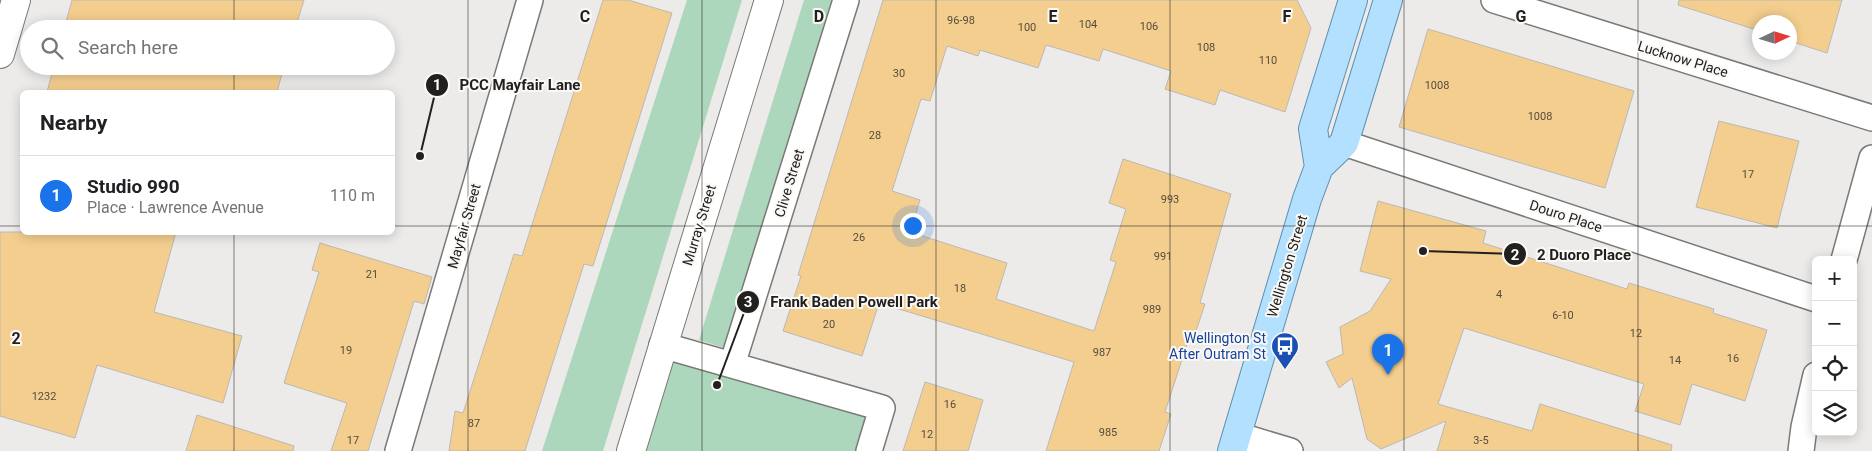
<!DOCTYPE html>
<html lang="en">
<head>
<meta charset="utf-8">
<style>
	:root { --surface:#fff; --page:#f6f6f6; --text:#202124; --muted:#757577; --line:#e0e0e0; --accent:#1a73e8 }
	body { margin:0; font-family:Roboto,sans-serif; background:var(--page); color:var(--text) }
	.controls { position:absolute; right:15px; bottom:15px; display:grid; overflow:hidden; border-radius:8px; box-shadow:0 2px 12px #0003 }
	.controls button { width:45px; height:45px; display:grid; place-items:center; padding:0; border:0; border-bottom:1px solid var(--line); background:var(--surface); color:var(--text); font:25px sans-serif }
	.compass { position:absolute; left:1752px; top:15px; width:45px; height:45px; border-radius:50%; background:var(--surface); box-shadow:0 2px 12px #0003; rotate:86deg }
	.you { position:absolute; left:912px; top:225px; width:18px; height:18px; margin:-12px; border:4px solid #fff; border-radius:50%; background:#1a73e8; box-shadow:0 0 0 8px #1a73e833 }
	.badge { display:grid; place-items:center; width:32px; height:32px; border-radius:50%; background:var(--accent); color:#fff; font-size:16px; font-weight:700 }
	.pin { position:absolute; translate:-50% -41px; filter:drop-shadow(0 1px 2px #0008) }
	.pin::after { content:''; position:absolute; top:26px; width:18px; height:15px; background:inherit; clip-path:polygon(0 0,100% 0,50% 100%) }
	.list { margin:0; padding:0; list-style:none }
	h2 { display:flex; justify-content:space-between; align-items:center; height:65px; margin:0; padding:0 20px; font-size:21px }
	h2 small { font-size:16px; font-weight:400; color:var(--muted) }
	.list li { display:grid; grid-template-columns:32px 1fr auto; gap:15px; align-items:center; box-sizing:border-box; height:80px; padding:0 20px; border-top:1px solid var(--line) }
	.list b { display:block; font-size:19px; white-space:nowrap }
	.list p { margin:0; font-size:16px; white-space:nowrap; color:var(--muted) }
	.list em { font-size:16px; font-style:normal; color:var(--muted) }
	.icon { flex:none; width:28px; height:28px; fill:none; stroke:currentColor; stroke-width:2; stroke-linecap:round; stroke-linejoin:round }
	.map { position:relative; flex:none; width:1872px; height:451px; overflow:hidden }
	.search { position:absolute; background:var(--surface); box-shadow:0 2px 12px #0003; left:20px; top:20px; width:375px; height:55px; display:flex; align-items:center; gap:12px; box-sizing:border-box; padding:0 18px; border-radius:28px; color:var(--muted); font-size:19px }
	.panel { position:absolute; background:var(--surface); box-shadow:0 2px 12px #0003; left:20px; top:90px; width:375px; height:145px; border-radius:8px }
	.map>svg:first-child { display:block }
</style>
</head>
<body>
<div class="map">
<svg width="1872" height="451" viewBox="0 0 1872 451">
	<rect width="100%" height="100%" fill="#edebe9"/>
	<path fill="#acd7bc" d="M687,0H742L603,451H542Z
		M804,0H838L728,349L699,340Z
		M672,357L867,414L855,451H644Z"/>
	<path fill="#f4ce8e" stroke="#bab9b6" d="M72,0H304L295,29H64Z
		M603,0H628L672,13L593,266L584,264L525,451H449L455,411L463,413L514,254L522,256Z
		M883,0H1297L1311,28L1285,112L1220,90L1215,105L1165,89L1171,71L1103,49L1099,61L1046,45L1038,68L980,50L978,56L947,46L930,101L921,99L892,191L920,200L910,232L1007,263L996,299L1094,331L1116,262L1110,260L1126,209L1109,203L1123,159L1231,194L1200,303L1205,304L1192,343L1188,341L1165,412L1171,414L1159,451H1046L1074,362L879,303L862,356L783,331L801,276L798,275Z
		M1679,0H1842L1827,53L1790,41V22H1760V31L1678,5Z
		M1428,29L1634,91L1605,188L1399,127Z
		M54,66H284L277,92H47Z
		M1719,121L1799,141L1777,228L1696,207Z
		M1378,201L1486,231L1483,243L1627,289L1629,283L1714,309L1713,313L1767,330L1745,401L1692,384L1680,425L1635,411L1644,384L1464,328L1438,404L1532,431L1540,404L1672,445L1671,451H1437L1446,421L1381,449L1367,439L1352,378L1339,388L1326,362L1343,354L1340,327L1370,311L1391,279L1360,271Z
		M0,232H176L154,312L242,336L223,403L97,365L75,438L0,416Z
		M320,243L432,277L424,304L414,301L368,451H331L347,403L284,383L319,272L312,270Z
		M925,382L983,400L968,451H903Z
		M197,415L294,446L293,451H186Z"/>
	<g fill="none" stroke-linecap="round" stroke-linejoin="round">
		<g stroke="#7b7977" stroke-width="28">
			<path id="minor" d="M1494,0L1872,118
				M1344,143L1816,299
				M1844,260L1872,158
				M662,345L882,408L869,451
				M732,365L846,0
				M1237,435L1290,451
				M398,451L530,0
				M1801,451L1804,427L1816,375"/>
		</g>
		<g stroke="#7b7977" stroke-width="30">
			<path id="secondary" d="M0,54L16,0
				M631,451L769,0"/>
		</g>
		<g stroke="#5d8faf" stroke-width="30">
			<path id="primary" d="M1319,167L1313,129L1353,0
				M1232,451L1307,199L1319,167L1344,143L1388,0"/>
		</g>
		<use href="#minor" stroke="#fff" stroke-width="25"/>
		<use href="#secondary" stroke="#fff" stroke-width="28"/>
		<use href="#primary" stroke="#b2e0fe" stroke-width="28"/>
	</g>
	<path fill="none" stroke="#21201f" stroke-width="1" stroke-opacity="0.55" d="M234,0V29M468,0V451M702,0V451M936,0V451M1170,0V451M1404,0V451M1638,0V451M234,66V92M0,226H22M392,226H1872M234,232V451"/>
	<defs>
		<g id="bus-pin" transform="scale(1.4375)"><path d="M0 17L-7.5 6A9.5 9.5 0 1 1 7.5 6Z" fill="#1a4fb4" stroke="#faf9f6"/><path d="M-5-6H5V4H4V6H2V4H-2V6H-4V4H-5ZM-3.5-4V0h7V-4ZM-3.5 1.2v1.5H-2V1.2ZM2 1.2v1.5H3.5V1.2Z" fill="#fff"/></g>
	</defs>
	<g fill-rule="evenodd">
		<use href="#bus-pin" x="1285" y="346"/>
	</g>
	<g text-anchor="middle" stroke-width="4" stroke-linejoin="round" paint-order="stroke">
		<g font-size="11" fill="#564c3b">
			<text x="961" y="24">96-98</text>
			<text x="1088" y="28">104</text>
			<text x="1149" y="30">106</text>
			<text x="1027" y="31">100</text>
			<text x="1206" y="51">108</text>
			<text x="1268" y="64">110</text>
			<text x="899" y="77">30</text>
			<text x="1437" y="89">1008</text>
			<text x="1540" y="120">1008</text>
			<text x="875" y="139">28</text>
			<text x="1748" y="178">17</text>
			<text x="1170" y="203">993</text>
			<text x="859" y="241">26</text>
			<text x="1163" y="260">991</text>
			<text x="372" y="278">21</text>
			<text x="960" y="292">18</text>
			<text x="1499" y="298">4</text>
			<text x="1152" y="313">989</text>
			<text x="1563" y="319">6-10</text>
			<text x="829" y="328">20</text>
			<text x="1636" y="337">12</text>
			<text x="346" y="354">19</text>
			<text x="1102" y="356">987</text>
			<text x="1733" y="362">16</text>
			<text x="1675" y="364">14</text>
			<text x="44" y="400">1232</text>
			<text x="950" y="408">16</text>
			<text x="474" y="427">87</text>
			<text x="1108" y="436">985</text>
			<text x="927" y="438">12</text>
			<text x="353" y="444">17</text>
			<text x="1481" y="444">3-5</text>
		</g>
		<g font-size="14" fill="#21201f" stroke="#faf9f6">
			<text transform="translate(1683 59) rotate(17)" y="5">Lucknow Place</text>
			<text transform="translate(789 183) rotate(-73)" y="5">Clive Street</text>
			<text transform="translate(1566 216) rotate(18)" y="5">Douro Place</text>
			<text transform="translate(699 225) rotate(-73)" y="5">Murray Street</text>
			<text transform="translate(464 226) rotate(-74)" y="5">Mayfair Street</text>
			<text transform="translate(1287 266) rotate(-73)" y="5">Wellington Street</text>
		</g>
		<g font-size="14" fill="#164399" stroke="#faf9f6" text-anchor="end">
			<text x="1266" y="343">Wellington St<tspan x="1266" dy="16">After Outram St</tspan></text>
		</g>
	</g>
	<g font-size="16" text-anchor="middle" font-weight="bold" fill="#21201f" stroke="#faf9f6" stroke-width="4" stroke-linejoin="round" paint-order="stroke">
		<text x="585" y="22">C</text>
		<text x="819" y="22">D</text>
		<text x="1053" y="22">E</text>
		<text x="1287" y="22">F</text>
		<text x="1521" y="22">G</text>
		<text x="16" y="344">2</text>
	</g>
	<path fill="none" stroke="#21201f" stroke-width="2" d="M420 156L437 85M1423 251L1515 254M717 385L748 302"/>
	<g fill="#21201f" stroke="#faf9f6" stroke-width="2">
		<circle cx="420" cy="156" r="5"/>
		<circle cx="1423" cy="251" r="5"/>
		<circle cx="717" cy="385" r="5"/>
		<circle cx="437" cy="85" r="12"/>
		<circle cx="1515" cy="254" r="12"/>
		<circle cx="748" cy="302" r="12"/>
	</g>
	<g font-size="15" text-anchor="middle" font-weight="bold" fill="#fff">
		<text x="437" y="90">1</text>
		<text x="1515" y="260">2</text>
		<text x="748" y="307">3</text>
	</g>
	<g font-size="15" text-anchor="middle" font-weight="bold" fill="#21201f" stroke="#faf9f6" stroke-width="4" stroke-linejoin="round" paint-order="stroke">
		<text x="520" y="90">PCC Mayfair Lane</text>
		<text x="1584" y="260">2 Duoro Place</text>
		<text x="854" y="307">Frank Baden Powell Park</text>
	</g>
</svg>
<div class="controls">
<button>+</button>
<button>−</button>
<button><svg class="icon" aria-label="locate" viewBox="0 0 24 24"><circle cx="12" cy="12" r="6"/><path d="M12 2v4M12 18v4M2 12h4M18 12h4"/></svg></button>
<button><svg class="icon" aria-label="layers" viewBox="0 0 24 24"><path d="M12 4l9 5-9 5-9-5zM3 14l9 5 9-5"/></svg></button>
</div>
<svg class="compass" viewBox="-18 -18 36 36"><path d="M0-13l5 13h-10z" fill="#e53935"/><path d="M0 13l5-13h-10z" fill="#757577"/></svg>
<div class="you"></div>
<div class="pin badge" style="left:1388px;top:375px">1</div>
<div class="search"><svg class="icon" aria-label="search" viewBox="0 0 24 24"><circle cx="10" cy="10" r="6"/><path d="M15 15l6 6"/></svg>Search here</div>
<section class="panel">
<h2>Nearby<small></small></h2>
<ul class="list">
<li><span class="badge">1</span><div><b>Studio 990</b><p>Place · Lawrence Avenue</p></div><em>110 m</em></li>
</ul>
</section>
</div>
</body>
</html>
